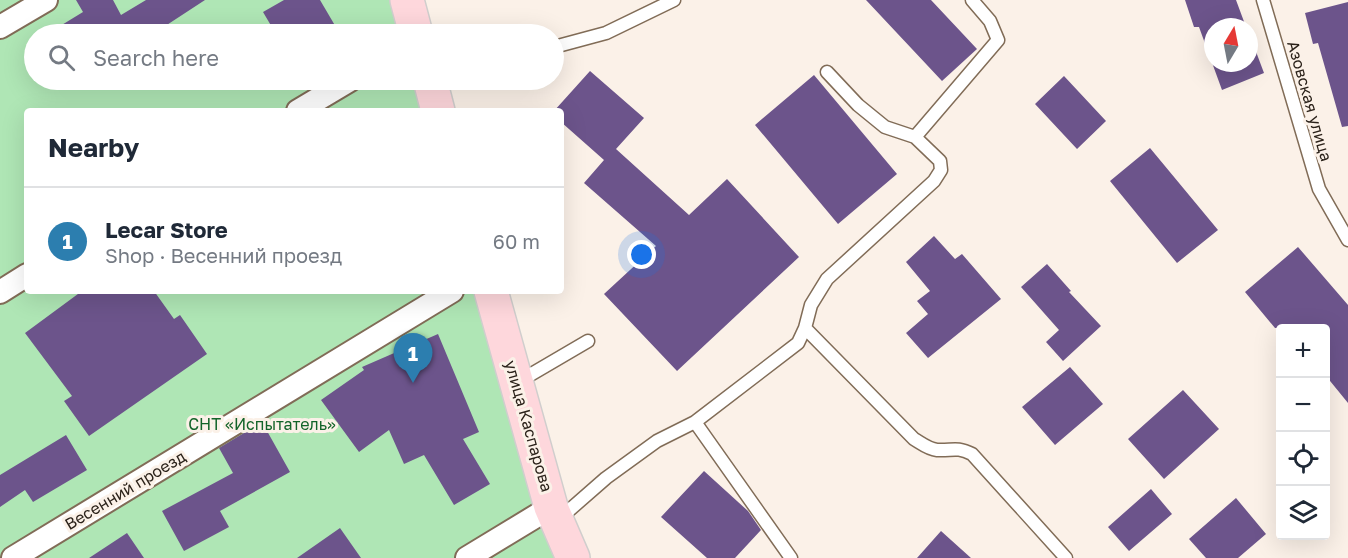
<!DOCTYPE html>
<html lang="en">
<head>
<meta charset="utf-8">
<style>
	:root { --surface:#fff; --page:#f2f2f3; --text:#1f2937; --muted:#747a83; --line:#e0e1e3; --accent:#2c7eaf }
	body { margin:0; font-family:"Golos Text",sans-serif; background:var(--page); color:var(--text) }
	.controls { position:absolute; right:18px; bottom:18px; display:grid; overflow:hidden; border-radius:6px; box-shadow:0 6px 24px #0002 }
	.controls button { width:54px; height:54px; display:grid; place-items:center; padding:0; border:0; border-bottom:2px solid var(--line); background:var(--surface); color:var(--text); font:30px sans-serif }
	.compass { position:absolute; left:1204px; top:18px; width:54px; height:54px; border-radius:50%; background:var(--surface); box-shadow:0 6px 24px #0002; rotate:10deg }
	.you { position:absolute; left:642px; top:255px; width:21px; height:21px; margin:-15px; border:4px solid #fff; border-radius:50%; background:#1a73e8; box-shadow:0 0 0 9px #1a73e833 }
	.badge { display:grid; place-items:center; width:39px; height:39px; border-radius:50%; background:var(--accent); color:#fff; font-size:20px; font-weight:700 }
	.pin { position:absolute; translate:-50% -50px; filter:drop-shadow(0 2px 3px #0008) }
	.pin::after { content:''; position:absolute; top:32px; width:21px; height:18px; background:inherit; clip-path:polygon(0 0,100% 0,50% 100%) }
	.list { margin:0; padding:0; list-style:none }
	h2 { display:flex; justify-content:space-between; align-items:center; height:78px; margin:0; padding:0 24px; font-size:26px }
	h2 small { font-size:20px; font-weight:400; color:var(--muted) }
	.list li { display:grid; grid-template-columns:39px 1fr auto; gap:18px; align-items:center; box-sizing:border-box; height:108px; padding:0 24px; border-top:2px solid var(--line) }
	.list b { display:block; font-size:22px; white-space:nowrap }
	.list p { margin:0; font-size:20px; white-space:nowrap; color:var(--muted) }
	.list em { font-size:20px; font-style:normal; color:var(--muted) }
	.icon { flex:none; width:33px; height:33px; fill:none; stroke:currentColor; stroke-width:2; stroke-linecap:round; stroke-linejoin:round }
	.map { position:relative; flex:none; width:1348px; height:558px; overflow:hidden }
	.search { position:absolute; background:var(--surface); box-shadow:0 6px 24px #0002; left:24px; top:24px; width:540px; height:66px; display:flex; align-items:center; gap:15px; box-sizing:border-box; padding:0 21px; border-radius:33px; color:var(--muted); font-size:22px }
	.panel { position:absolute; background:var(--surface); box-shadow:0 6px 24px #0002; left:24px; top:108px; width:540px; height:186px; border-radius:6px }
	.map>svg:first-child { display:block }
</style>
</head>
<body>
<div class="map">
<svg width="1348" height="558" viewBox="0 0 1348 558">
	<rect width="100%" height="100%" fill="#fbf1e8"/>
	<path fill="#afe6b5" d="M0,0H407L416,34H34V80H430L439,111H27V291H491L573,558H0Z"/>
	<path fill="#6c548b" d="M76,0H113L121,15L146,0H205L153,34H47L83,12Z
		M284,0H320L340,34H276L263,12Z
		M866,0H931L977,49L942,81Z
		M1185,0H1236L1246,27H1213V63H1249V33L1264,73L1222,90L1199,27H1194Z
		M1348,2V126L1342,127L1318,43L1313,44L1305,13Z
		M590,71L644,118L616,149L689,215L727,179L799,257L677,371L604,294L656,246L584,183L604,160L561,122V111H554Z
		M814,75L897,174L838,224L755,125Z
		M1064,76L1106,121L1077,149L1035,104Z
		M1150,148L1218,230L1177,263L1110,181Z
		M934,236L955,259L962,254L1001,299L928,358L906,333L928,314L917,301L930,291L906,262Z
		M1298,247L1348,305V403L1326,376V328H1275L1245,292Z
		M1047,264L1071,291L1069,292L1101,326L1063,361L1046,342L1059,330L1021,287Z
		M82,291H154L174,319L180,315L207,354L89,436L64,401L72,396L25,333Z
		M438,334L479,432L463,439L490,484L454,505L424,455L404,464L389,430L359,452L321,400L364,370L362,367Z
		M1070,367L1103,404L1055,445L1022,407Z
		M1183,390L1219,429L1164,479L1128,439Z
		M262,422L290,472L220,511L229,527L184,551L162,511L233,473L219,448Z
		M66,435L87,470L33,502L25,490L0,507V475Z
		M704,471L748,511L761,530L735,558H707L661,517Z
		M1151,489L1172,514L1129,551L1108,527Z
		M1236,498L1266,534L1238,558H1206L1189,539Z
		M340,528L361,558H297Z
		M941,531L971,558H917Z
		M127,533L144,558H89Z"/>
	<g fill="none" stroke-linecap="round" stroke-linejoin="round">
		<g stroke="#816c57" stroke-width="15">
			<path id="service" d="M1263,0L1319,189L1348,240
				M554,47L606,33L674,0
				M827,72L858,105L885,127L915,137
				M805,328L914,439C921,443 928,449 937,450C952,451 956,446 972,454L1066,558
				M518,382L588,341
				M695,422L798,343L805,328L811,305L827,279L934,181L941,170L940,161L915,137L998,40L990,21L972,0
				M558,520L606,478L657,441L695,422L791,558"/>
		</g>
		<g stroke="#816c57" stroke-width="26">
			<path id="minor" d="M0,27L46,0
				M298,111L350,80
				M0,292L27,275
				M13,558L452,291
				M467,558L551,507"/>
		</g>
		<g stroke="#d0cecd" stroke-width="36">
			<path id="primary" d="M407,0L416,34
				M430,80L438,111
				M491,291L551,507L573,558"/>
		</g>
		<use href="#service" stroke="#fff" stroke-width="12"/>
		<use href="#minor" stroke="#fff" stroke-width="22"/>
		<use href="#primary" stroke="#fed7dc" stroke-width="33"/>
	</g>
	<g text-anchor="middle" stroke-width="6" stroke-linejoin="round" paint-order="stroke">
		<g font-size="16" fill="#2b221a" stroke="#fbf1e8">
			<text transform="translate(1310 101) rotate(74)" y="6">Азовская улица</text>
			<text transform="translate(529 426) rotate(74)" y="6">улица Каспарова</text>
			<text transform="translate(125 490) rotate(-31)" y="6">Весенний проезд</text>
		</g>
		<g font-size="16" fill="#136429" stroke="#fbf1e8">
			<text x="262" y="430">СНТ «Испытатель»</text>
		</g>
	</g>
</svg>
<div class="controls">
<button>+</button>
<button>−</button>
<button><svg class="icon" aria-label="locate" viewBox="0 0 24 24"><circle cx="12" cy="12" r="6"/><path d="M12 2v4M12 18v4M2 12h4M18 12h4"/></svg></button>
<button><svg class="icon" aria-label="layers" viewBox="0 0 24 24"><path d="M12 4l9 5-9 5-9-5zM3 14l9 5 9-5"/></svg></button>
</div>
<svg class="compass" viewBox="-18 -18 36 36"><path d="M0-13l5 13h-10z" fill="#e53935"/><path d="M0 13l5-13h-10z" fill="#747a83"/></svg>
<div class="you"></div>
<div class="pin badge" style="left:413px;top:383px">1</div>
<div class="search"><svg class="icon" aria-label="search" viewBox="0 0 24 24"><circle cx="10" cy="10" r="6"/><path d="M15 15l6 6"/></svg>Search here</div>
<section class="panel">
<h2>Nearby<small></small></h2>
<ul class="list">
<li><span class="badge">1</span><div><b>Lecar Store</b><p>Shop · Весенний проезд</p></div><em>60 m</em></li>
</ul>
</section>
</div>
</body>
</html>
